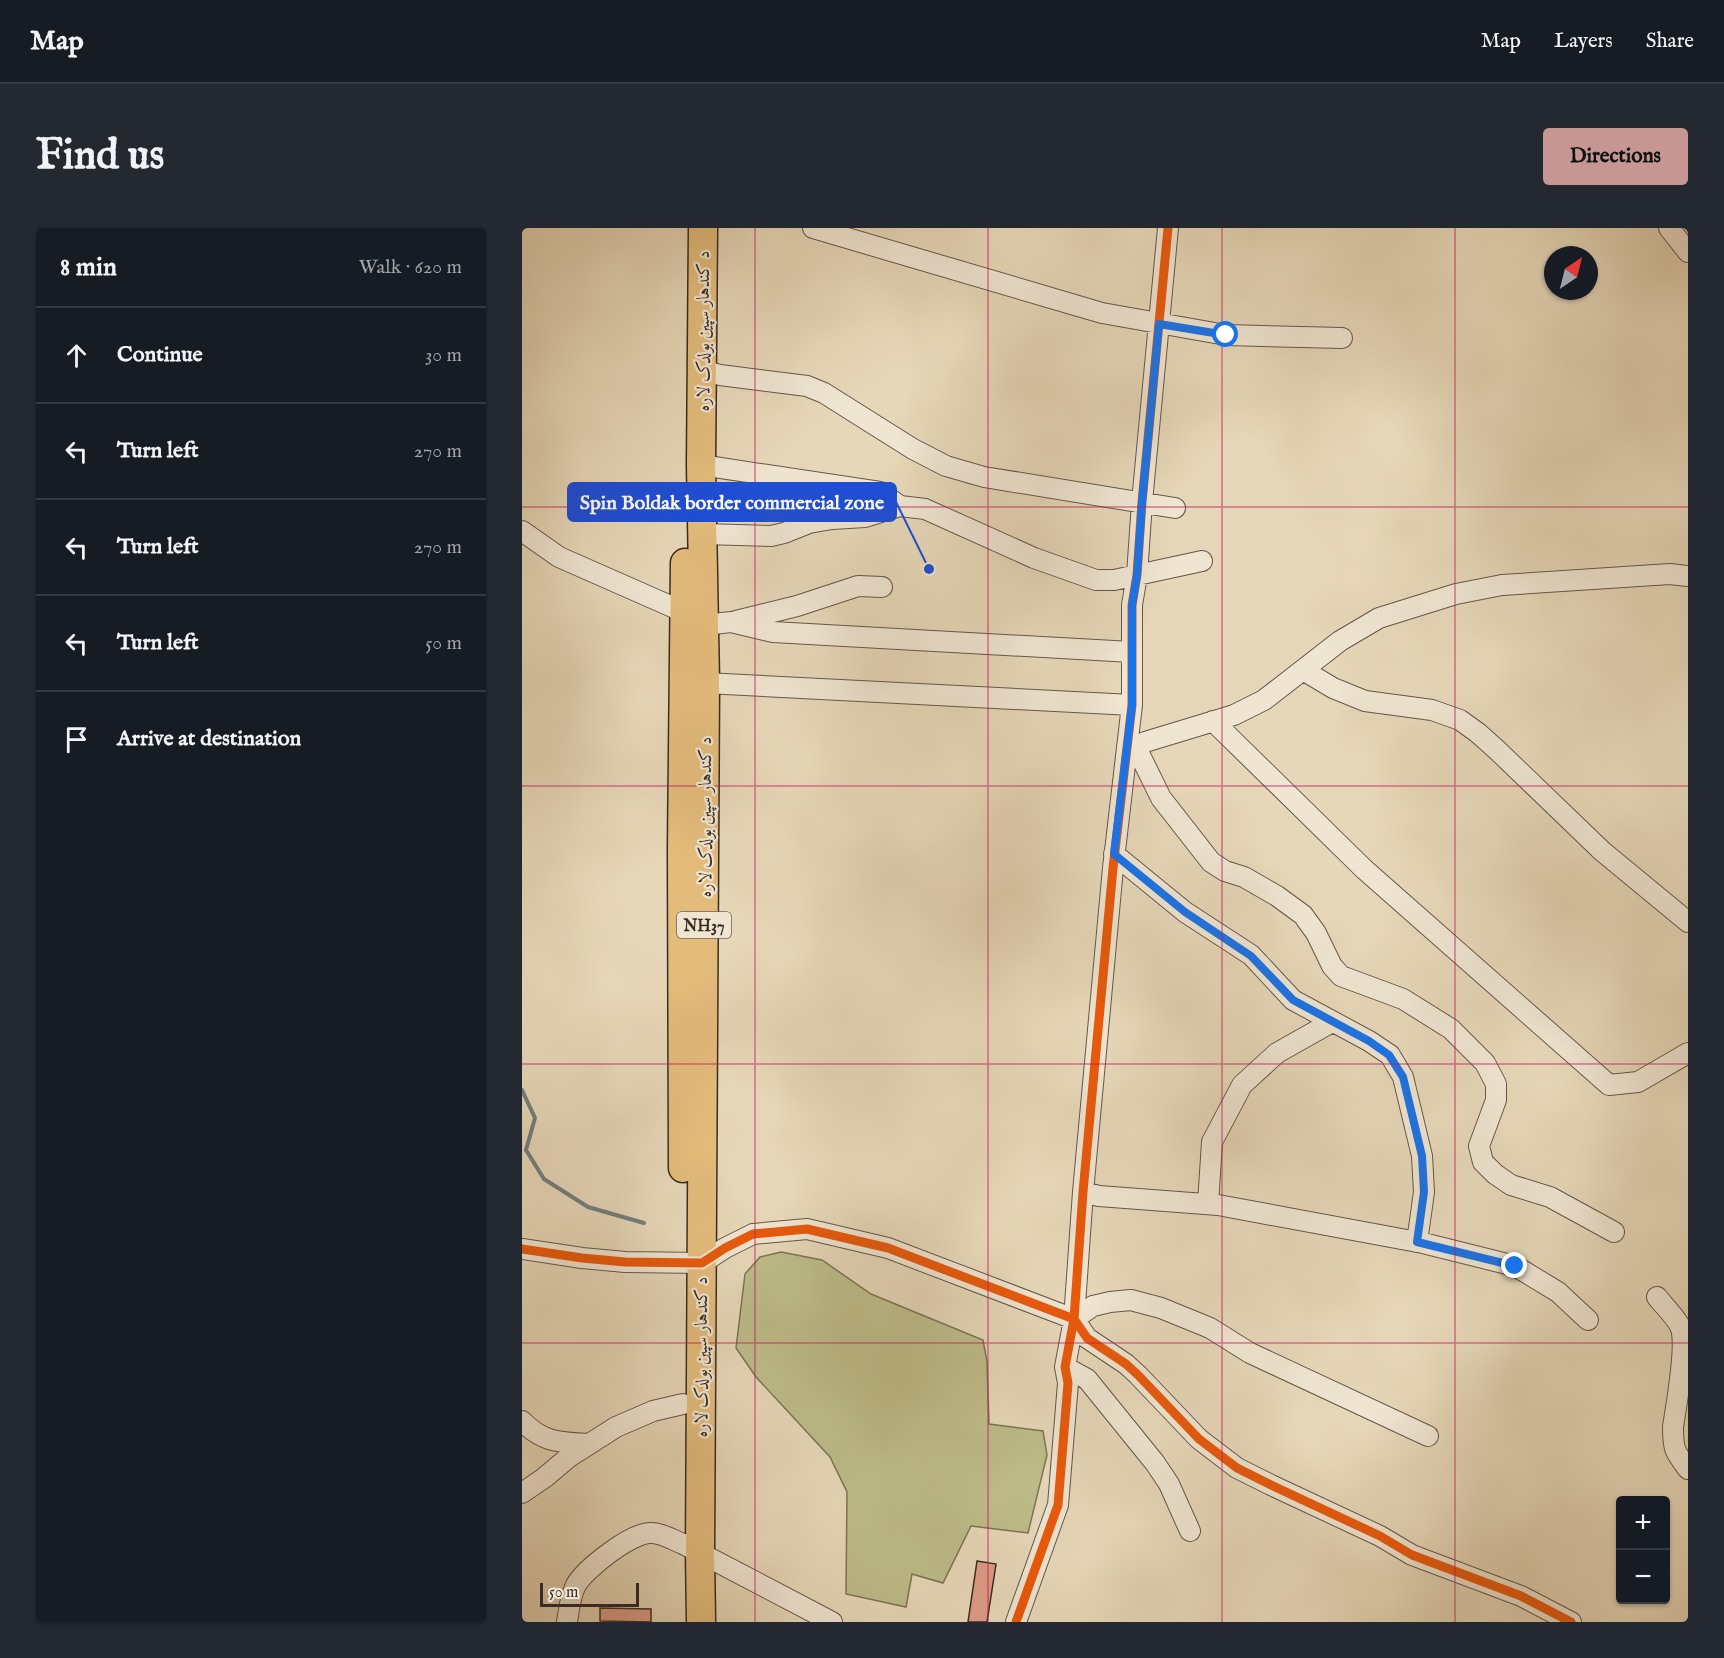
<!DOCTYPE html>
<html lang="en">
<head>
<meta charset="utf-8">
<style>
	:root { --surface:#171b24; --page:#242831; --text:#f1f3f6; --muted:#9ea1a6; --line:#363941; --accent:#c59692 }
	body { margin:0; font-family:"IM FELL English",Amiri,serif; background:var(--page); color:var(--text) }
	.controls { position:absolute; right:18px; bottom:18px; display:grid; overflow:hidden; border-radius:6px; box-shadow:0 2px 4px #0004 }
	.controls button { width:54px; height:54px; display:grid; place-items:center; padding:0; border:0; border-bottom:2px solid var(--line); background:var(--surface); color:var(--text); font:30px sans-serif }
	.compass { position:absolute; left:1022px; top:18px; width:54px; height:54px; border-radius:50%; background:var(--surface); box-shadow:0 2px 4px #0004; rotate:35deg }
	.scale { position:absolute; left:18px; bottom:15px; width:99px; box-sizing:border-box; padding-left:6px; border:3px solid #3a2c25; border-top:0; font-size:16px; line-height:21px; white-space:nowrap; color:#3a2c25; -webkit-text-stroke:4px #efe5d1; paint-order:stroke }
	.stop { position:absolute; width:18px; height:18px; margin:-14px; border:4px solid #1a73e8; border-radius:50%; background:#fff }
	.stop.end { background:#1a73e8; border-color:#fff; box-shadow:0 2px 6px #0008 }
	.list { margin:0; padding:0; list-style:none }
	h2 { display:flex; justify-content:space-between; align-items:center; height:78px; margin:0; padding:0 24px; font-size:26px }
	h2 small { font-size:20px; font-weight:400; color:var(--muted) }
	.list li { display:grid; grid-template-columns:39px 1fr auto; gap:18px; align-items:center; box-sizing:border-box; height:96px; padding:0 24px; border-top:2px solid var(--line) }
	.list b { display:block; font-size:22px; white-space:nowrap }
	.list em { font-size:20px; font-style:normal; color:var(--muted) }
	.icon { flex:none; width:33px; height:33px; fill:none; stroke:currentColor; stroke-width:2; stroke-linecap:round; stroke-linejoin:round }
	.map { position:relative; flex:none; width:1166px; height:1394px; overflow:hidden; border-radius:6px }
	header { display:flex; align-items:center; gap:36px; box-sizing:border-box; height:84px; padding:0 30px; background:var(--surface); border-bottom:2px solid var(--line) }
	header strong { font-size:28px }
	nav { display:flex; gap:33px; margin-inline-start:auto; font-size:21px }
	.intro { display:flex; align-items:center; justify-content:space-between; box-sizing:border-box; height:144px; padding:0 36px }
	h1 { margin:0; font-size:42px }
	.button { padding:15px 27px; border-radius:6px; background:var(--accent); color:#111; font-size:21px; font-weight:700 }
	main { display:flex; gap:36px; padding:0 36px }
	aside { flex:1; background:var(--surface); border-radius:6px; box-shadow:0 2px 4px #0004 }
	.map>svg:first-child { display:block }
</style>
</head>
<body>
<header>
<strong>Map</strong>
<nav><a>Map</a><a>Layers</a><a>Share</a></nav>
</header>
<div class="intro"><h1>Find us</h1><a class="button">Directions</a></div>
<main>
<aside>
<h2>8 min<small>Walk · 620 m</small></h2>
<ul class="list">
<li><svg class="icon" aria-label="ahead" viewBox="0 0 24 24"><path d="M12 20V5M6 11l6-6 6 6"/></svg><div><b>Continue</b></div><em>30 m</em></li>
<li><svg class="icon" aria-label="left" viewBox="0 0 24 24"><path d="M17 20v-9H6M10 6l-5 5 5 5"/></svg><div><b>Turn left</b></div><em>270 m</em></li>
<li><svg class="icon" aria-label="left" viewBox="0 0 24 24"><path d="M17 20v-9H6M10 6l-5 5 5 5"/></svg><div><b>Turn left</b></div><em>270 m</em></li>
<li><svg class="icon" aria-label="left" viewBox="0 0 24 24"><path d="M17 20v-9H6M10 6l-5 5 5 5"/></svg><div><b>Turn left</b></div><em>50 m</em></li>
<li><svg class="icon" aria-label="arrive" viewBox="0 0 24 24"><path d="M6 21V4h12l-3 4 3 4H6"/></svg><div><b>Arrive at destination</b></div></li>
</ul>
</aside>
<div class="map">
<svg width="1166" height="1394" viewBox="0 0 1166 1394">
	<rect width="100%" height="100%" fill="#e6d7b8"/>
	<filter id="stains"><feTurbulence type="fractalNoise" baseFrequency=".00333" numOctaves="4"/><feColorMatrix values="0 0 0 0 .2 0 0 0 0 .09 0 0 0 0 .02 0 0 0 .5 -.17"/></filter>
	<radialGradient id="worn" r=".72"><stop offset=".6" stop-color="#630" stop-opacity="0"/><stop offset="1" stop-color="#630" stop-opacity=".3"/></radialGradient>
	<path fill="#bdbc89" stroke="#7c7457" stroke-width="1.5" d="M259,1024L300,1032L349,1066L461,1112L465,1134L467,1196L521,1203L525,1227L506,1305L449,1298L421,1355L390,1346L384,1379L324,1366L325,1264L308,1229L234,1149L214,1120L223,1046L238,1029Z"/>
	<g fill="none" stroke-linecap="round" stroke-linejoin="round">
		<path stroke="#737f7d" stroke-width="4" d="M0,862L13,890L4,922L22,951L66,979L122,995"/>
	</g>
	<path fill="#dd9c87" stroke="#3a2c25" stroke-width="1.5" d="M455,1333L474,1336L465,1394H446Z
		M78,1380L129,1381V1394L78,1393Z"/>
	<g fill="none" stroke-linecap="round" stroke-linejoin="round">
		<g stroke="#65574a" stroke-width="22">
			<path id="minor" d="M291,0L580,85L704,107L820,110
				M1147,0L1166,24
				M181,142L198,147L285,158L302,165L391,221L424,238L462,249L653,280
				M179,237L358,264L378,278
				M0,303L37,329L171,388
				M181,306L249,308L262,305L287,295L310,291L343,289L378,278L403,281L512,330L574,352H592L680,333
				M214,393L275,378L336,358L360,359
				M182,397L209,394L251,404L610,424
				M781,442L811,460L843,473L910,482L938,492L956,505L975,522L1080,623L1166,694
				M183,455L610,477
				M691,493L842,641L1087,857L1116,854L1166,825
				M614,519L639,570L689,634L703,643L722,649L755,668L781,687L794,705L810,738L819,748L881,771L929,801L963,835L974,856V872L957,918L961,934L973,946L989,957L1028,969L1092,1004
				M605,521L614,519L623,514L712,487L742,472L818,413L857,390L934,366L980,357L1148,346L1166,348
				M592,626L663,684L729,727L771,772L847,813L868,827L881,849L900,928L902,964L895,1014
				M561,964L577,968L696,977L901,1015L993,1038L1036,1064L1066,1092
				M686,976L690,914L720,857L755,825L810,794
				M0,1021L60,1030L103,1034L180,1035L203,1020L231,1006L285,1001L366,1020L552,1091L565,1110L604,1136L616,1147L677,1211L715,1240L749,1257L858,1308L890,1327L999,1368L1049,1394
				M1135,1069C1142,1078 1152,1087 1158,1098C1166,1115 1154,1178 1151,1199C1151,1222 1153,1224 1166,1241
				M552,1091L571,1078L588,1074L609,1072L639,1080L688,1100L728,1125L906,1208
				M543,1139L565,1151L633,1235L647,1256L668,1303
				M0,1193C21,1215 38,1214 66,1216
				M0,1265L22,1250L47,1229L94,1199L131,1183L161,1176
				M45,1394C47,1382 48,1368 54,1357C63,1341 111,1303 130,1305C140,1305 151,1312 161,1316L310,1394
				M494,1394L536,1277L546,1155L543,1139L552,1091L561,964L591,640L610,477V377L615,347L620,274L646,0"/>
		</g>
		<g stroke="#3a2c25" stroke-width="31">
			<path id="highway" d="M161,940L160,620L163,335
				M179,1394L178,1325L183,455L179,237L181,0"/>
		</g>
		<use href="#minor" stroke="#efe5d1" stroke-width="20"/>
		<use href="#highway" stroke="#e3bc7c" stroke-width="28"/>
		<g stroke="#efe5d1" stroke-width="13">
			<path id="cycleway" d="M0,1021L60,1030L103,1034L180,1035L203,1020L231,1006L285,1001L366,1020L552,1091L565,1110L604,1136L616,1147L677,1211L715,1240L749,1257L858,1308L890,1327L999,1368L1049,1394
				M494,1394L536,1277L546,1155L543,1139L552,1091L561,964L591,640L610,477V377L615,347L620,274L646,0"/>
		</g>
		<use href="#cycleway" stroke="#e8590c" stroke-width="9"/>
	</g>
	<g fill="none" stroke-linecap="round" stroke-linejoin="round">
		<path stroke="#1a73e8" stroke-width="8" d="M704,107L637,96L620,274L615,347L610,377V477L592,626L663,684L729,728L771,772L847,813L867,827L881,849L900,928L902,964L895,1014L993,1038"/>
	</g>
	<path fill="none" stroke="#c2185b" stroke-width="1.5" stroke-opacity="0.55" d="M233,0V1394M466,0V1394M700,0V1394M933,0V1394M0,279H1166M0,558H1166M0,836H1166M0,1115H1166"/>
	<g text-anchor="middle" stroke-width="4.5" stroke-linejoin="round" paint-order="stroke">
		<rect fill="#efe5d1" stroke="#706459" stroke-width="1.5" x="155" y="684" width="54" height="26" rx="4.5"/>
		<g font-size="16" font-weight="bold" fill="#3a2c25">
			<text x="182" y="703">NH37</text>
		</g>
		<g font-size="18" fill="#3a2c25" stroke="#efe5d1">
			<text transform="translate(181 103) rotate(-90)" y="6">د کندهار سپین بولدک لاره</text>
			<text transform="translate(183 589) rotate(-90)" y="6">د کندهار سپین بولدک لاره</text>
			<text transform="translate(179 1129) rotate(-90)" y="6">د کندهار سپین بولدک لاره</text>
		</g>
	</g>
	<path fill="none" stroke="#1d4ed8" stroke-width="2" d="M407 341L374 274"/>
	<circle fill="#1d4ed8" stroke="#efe5d1" stroke-width="2" cx="407" cy="341" r="6"/>
	<rect fill="#1d4ed8" stroke="#1d4ed8" stroke-width="2" x="46" y="255" width="328" height="38" rx="6"/>
	<g font-size="20" text-anchor="middle" font-weight="bold" fill="#fff">
		<text x="210" y="281">Spin Boldak border commercial zone</text>
	</g>
	<rect width="100%" height="100%" filter="url(#stains)"/>
	<rect width="100%" height="100%" fill="url(#worn)"/>
</svg>
<div class="controls">
<button>+</button>
<button>−</button>
</div>
<svg class="compass" viewBox="-18 -18 36 36"><path d="M0-13l5 13h-10z" fill="#e53935"/><path d="M0 13l5-13h-10z" fill="#9ea1a6"/></svg>
<div class="scale">50 m</div>
<div class="stop" style="left:704px;top:107px"></div>
<div class="stop end" style="left:993px;top:1038px"></div>
</div>
</main>
</body>
</html>
